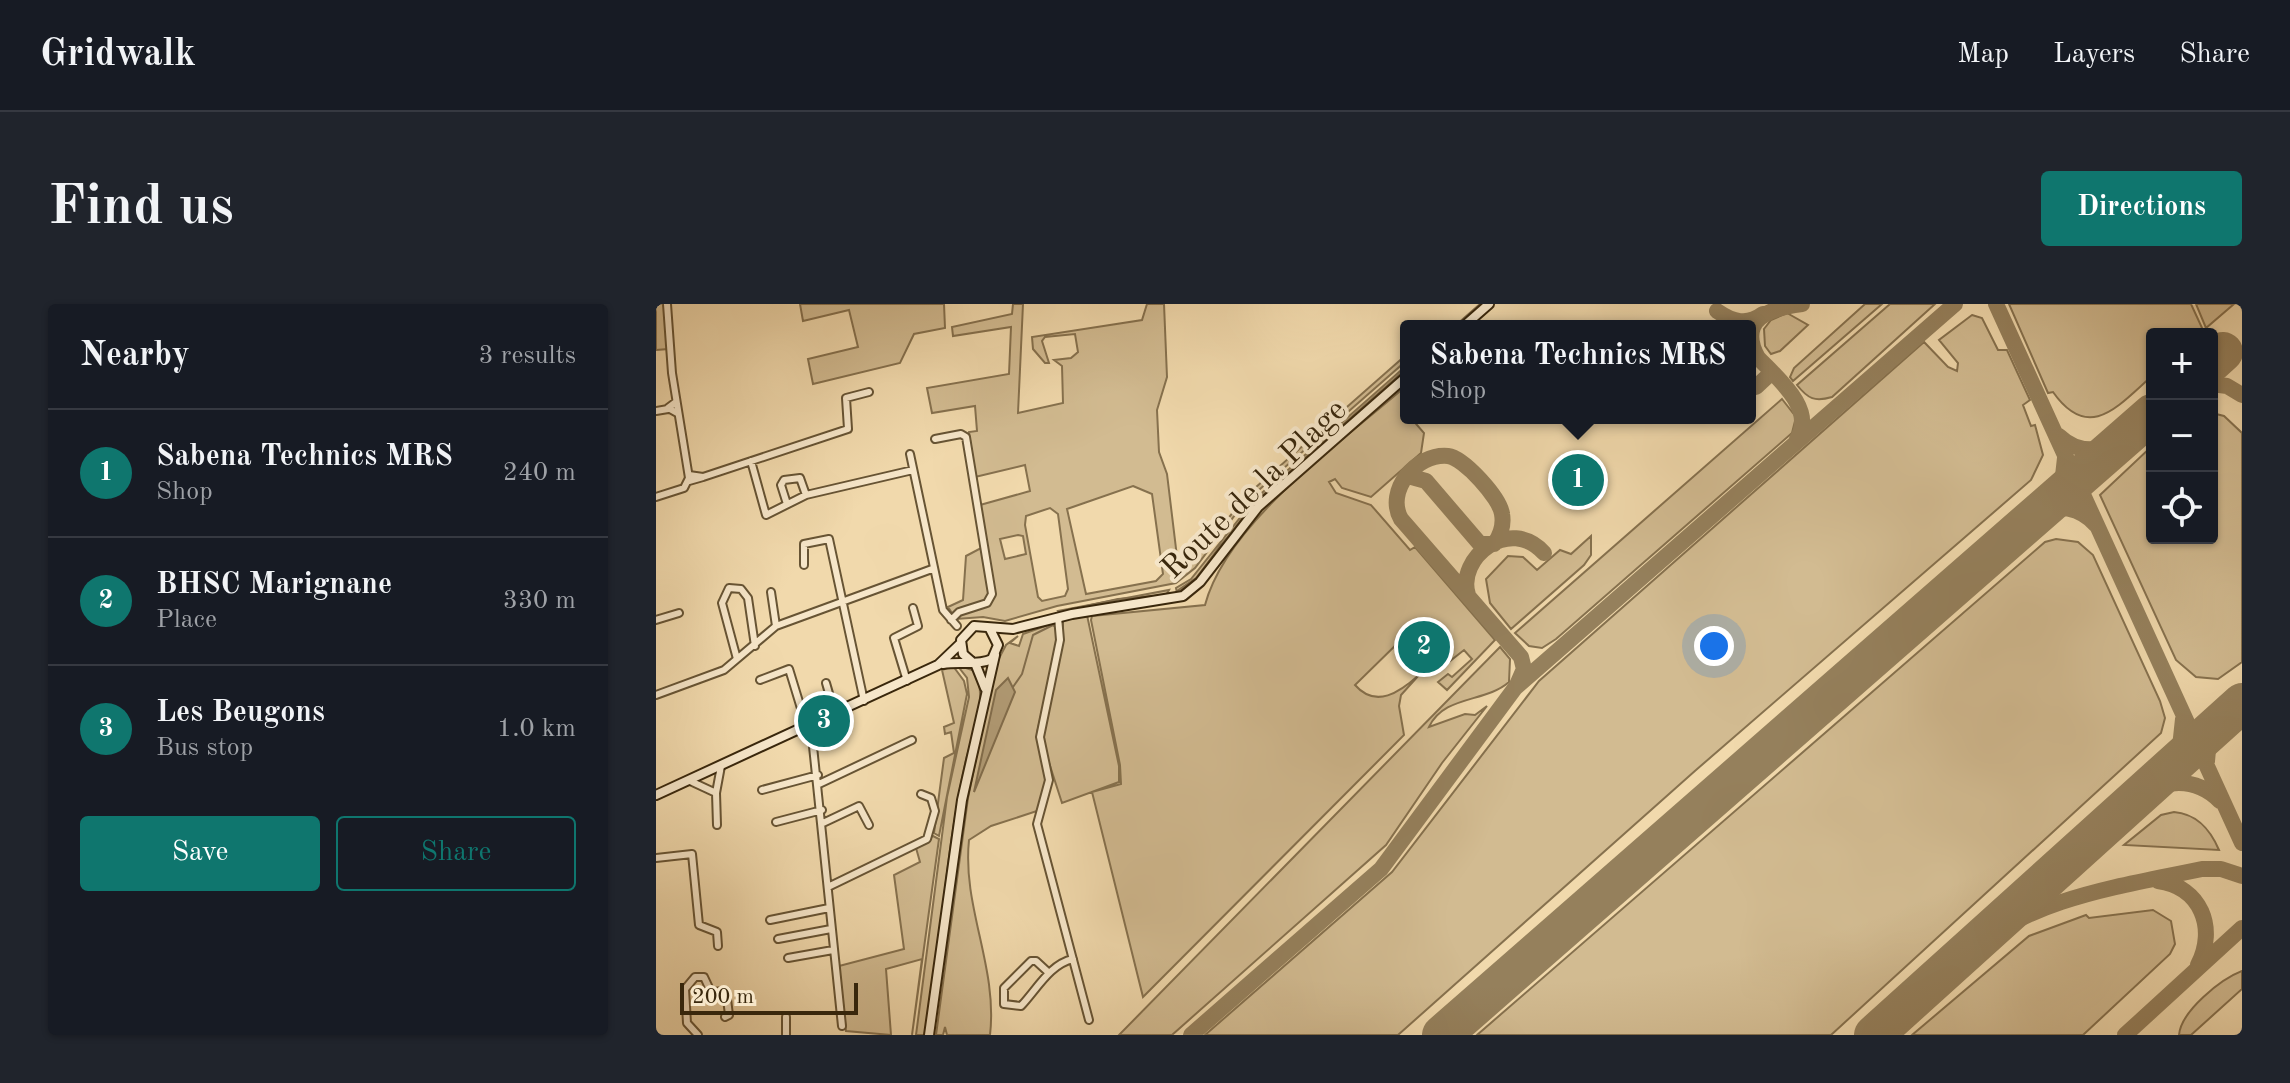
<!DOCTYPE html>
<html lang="en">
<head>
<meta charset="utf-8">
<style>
	:root { --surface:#171b24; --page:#20242c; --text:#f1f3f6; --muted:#9ea1a6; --line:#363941; --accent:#0f766e }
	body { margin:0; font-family:"Old Standard TT",serif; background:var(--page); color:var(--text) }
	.controls { position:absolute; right:24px; top:24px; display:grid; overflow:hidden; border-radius:8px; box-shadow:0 2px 6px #0004 }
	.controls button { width:72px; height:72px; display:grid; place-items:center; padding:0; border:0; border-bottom:2px solid var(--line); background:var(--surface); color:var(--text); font:40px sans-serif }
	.scale { position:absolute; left:24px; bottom:20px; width:178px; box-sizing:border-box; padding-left:8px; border:4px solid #39270c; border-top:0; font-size:22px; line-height:28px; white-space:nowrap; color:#39270c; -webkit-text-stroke:6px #f6e6c9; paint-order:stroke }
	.you { position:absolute; left:1058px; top:342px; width:28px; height:28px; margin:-20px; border:6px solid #fff; border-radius:50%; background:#1a73e8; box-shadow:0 0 0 12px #1a73e833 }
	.badge { display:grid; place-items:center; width:52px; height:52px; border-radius:50%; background:var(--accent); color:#fff; font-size:26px; font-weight:700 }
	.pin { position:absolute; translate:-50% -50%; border:4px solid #fff; box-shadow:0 2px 8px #0006 }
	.popup { position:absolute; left:744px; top:16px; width:356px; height:104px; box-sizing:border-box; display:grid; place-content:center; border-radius:8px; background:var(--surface); filter:drop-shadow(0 2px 6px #0005); font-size:26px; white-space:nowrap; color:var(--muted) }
	.popup b { font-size:30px; color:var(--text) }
	.popup::after { content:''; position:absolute; left:50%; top:100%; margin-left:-16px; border:16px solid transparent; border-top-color:var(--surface) }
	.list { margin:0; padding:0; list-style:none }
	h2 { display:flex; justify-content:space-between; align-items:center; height:104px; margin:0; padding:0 32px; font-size:34px }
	h2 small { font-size:26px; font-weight:400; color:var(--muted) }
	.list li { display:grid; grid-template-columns:52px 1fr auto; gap:24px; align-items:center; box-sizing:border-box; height:128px; padding:0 32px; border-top:2px solid var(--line) }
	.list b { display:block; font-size:30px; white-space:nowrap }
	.list p { margin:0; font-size:26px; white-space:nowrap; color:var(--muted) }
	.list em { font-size:26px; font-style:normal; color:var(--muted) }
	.actions { display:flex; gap:16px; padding:24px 32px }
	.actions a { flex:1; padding:18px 0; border:2px solid var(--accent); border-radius:8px; text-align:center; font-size:28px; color:var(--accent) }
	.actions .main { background:var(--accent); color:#fff }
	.icon { flex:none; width:44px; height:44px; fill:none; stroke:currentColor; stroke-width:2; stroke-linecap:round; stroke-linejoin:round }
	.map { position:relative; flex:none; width:1586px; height:731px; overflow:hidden; border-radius:8px }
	header { display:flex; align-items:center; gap:48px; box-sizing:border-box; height:112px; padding:0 40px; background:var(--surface); border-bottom:2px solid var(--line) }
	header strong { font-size:38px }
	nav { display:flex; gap:44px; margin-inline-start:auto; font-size:28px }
	.intro { display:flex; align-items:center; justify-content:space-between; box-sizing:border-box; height:192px; padding:0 48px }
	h1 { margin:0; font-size:56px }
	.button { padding:20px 36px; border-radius:8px; background:var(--accent); color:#fff; font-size:28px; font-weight:700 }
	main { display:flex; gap:48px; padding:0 48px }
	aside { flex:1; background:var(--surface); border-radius:8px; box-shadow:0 2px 6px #0004 }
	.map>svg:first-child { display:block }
</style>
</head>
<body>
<header>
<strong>Gridwalk</strong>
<nav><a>Map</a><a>Layers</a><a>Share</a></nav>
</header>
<div class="intro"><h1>Find us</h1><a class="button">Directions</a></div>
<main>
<aside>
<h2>Nearby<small>3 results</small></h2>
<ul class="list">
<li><span class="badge">1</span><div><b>Sabena Technics MRS</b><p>Shop</p></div><em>240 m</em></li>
<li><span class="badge">2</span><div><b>BHSC Marignane</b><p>Place</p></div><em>330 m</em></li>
<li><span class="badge">3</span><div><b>Les Beugons</b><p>Bus stop</p></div><em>1.0 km</em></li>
</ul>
<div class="actions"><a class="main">Save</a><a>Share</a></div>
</aside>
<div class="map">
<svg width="1586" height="731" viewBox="0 0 1586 731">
	<rect width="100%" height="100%" fill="#f1d9ac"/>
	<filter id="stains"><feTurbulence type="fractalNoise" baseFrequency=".0025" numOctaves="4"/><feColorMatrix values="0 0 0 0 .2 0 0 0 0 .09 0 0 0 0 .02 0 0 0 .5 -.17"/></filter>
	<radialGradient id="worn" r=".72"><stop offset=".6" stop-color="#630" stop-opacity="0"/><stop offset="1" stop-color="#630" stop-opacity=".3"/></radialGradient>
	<path fill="#d2bb91" stroke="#86714e" stroke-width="2" fill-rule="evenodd" d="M0,0H8L12,45L0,46Z
		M144,0H288L289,24L258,30L244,59L157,80L152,55L202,43L193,6L147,17Z
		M357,0H367L362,109L407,99L406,62L398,56L415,54L422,48L419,30L389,33L386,37L393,59H389L377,45L376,33L486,16L491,0H508L511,73L501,106L503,148L511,170L522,261L525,262L545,248L591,191L750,51V57L588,199L539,264L520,279L401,302L349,317L327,313L300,315L292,303L307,296L310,252L331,241L324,201L374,187L369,161L319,173L313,128L321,127L319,102L276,109L271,84L353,70L355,23L297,32L296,23L356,10ZM477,182L496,190L507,270L500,277L430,290L411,205ZM394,204L402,210L412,285L409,292L386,297L382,293L369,221L370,212ZM362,231L367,232L370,250L349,255L344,235Z
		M1226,0L1137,77L1134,73L1138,64L1209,0Z
		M1234,0H1279L1176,93C1159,98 1152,95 1141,81Z
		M1353,0H1535L1547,26L1543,30H1496V72C1462,102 1433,139 1397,88L1392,89Z
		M1540,0H1578L1550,24Z
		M1131,9L1152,21L1124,47L1115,50L1109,42L1108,25L1115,16Z
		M1316,11L1326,14L1342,46H1351L1374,96L1367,101L1375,122L1379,121L1387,151L1375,176L1040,466L742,731H549L736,568L883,377L1268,38L1292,63L1301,67L1302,59L1283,36Z
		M750,62V69L603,199L564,242L541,274L521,289L520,284L535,275L599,195Z
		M750,82V114H755L768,129L765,149L715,193L686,184L679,175L673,178L680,189L715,201L754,246L759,243L839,336L791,386L782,378L792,370L796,373L816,355L808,346L794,357L762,318L746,329L748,333L699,381C720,405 744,388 763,371L745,391L743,402L748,431L487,693L436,488L465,480L464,461L435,316L436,312L549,301C571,218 686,138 750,82Z
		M1126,95L1140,113L1136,129L900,335L886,344L873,342L859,329Z
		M1556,109L1568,112L1586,129V358L1562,375L1540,373L1520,356L1444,191L1496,142V234H1556Z
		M935,232V251L928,261L855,325L834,299L830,275L852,252L867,253L881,266L904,246L915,250Z
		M1400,235L1422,238L1437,251L1504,397L1509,414L1505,429L1175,731H821L1389,238Z
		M513,286L509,293L404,310L402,307Z
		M431,311L463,462V478L406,499L387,440V430L407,335V316Z
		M395,320L401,324V340L381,429L391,475L381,507L335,522L313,536C306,603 342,663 334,731H291L289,723L287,731H280L312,494L339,362L350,341L362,332L354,339L363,342L367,330Z
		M844,343L854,355L853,378C829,399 788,391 773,423L809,410L819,411L831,402L786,459L730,541L516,731H463Z
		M301,361L319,367C332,394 317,428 310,456C289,546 286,640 269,731H260L291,493L313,393L311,374Z
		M297,362L308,377L311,390L283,532L278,529L288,454L298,449L295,428L289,430L288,423L298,419L286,366Z
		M1518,508C1541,510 1554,525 1563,546L1468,541L1505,511Z
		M277,532L283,535L256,731L266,655L230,665L235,731L190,727L183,662L248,645L238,571L264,558L260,544Z
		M1497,606L1515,617L1519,640L1514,650L1427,731H1256L1373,632L1430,611L1433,614Z
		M1586,667V685L1535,731H1523C1525,707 1565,675 1586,667Z"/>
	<path fill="#b29c76" stroke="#826d4c" stroke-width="2" d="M352,374L359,388L318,488L340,386Z"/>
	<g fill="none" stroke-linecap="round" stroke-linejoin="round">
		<path stroke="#826d4c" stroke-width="2" d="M799,22L824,0
			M521,287L540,274L598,199L750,65
			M403,308L462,295L509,291
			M357,383L366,370L377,331L397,321"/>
		<path stroke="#95805c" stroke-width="16" d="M1340,0L1586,539
			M1061,7C1077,18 1091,22 1107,10
			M1094,45C1114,69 1162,102 1141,135
			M1102,54C1080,15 1115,4 1146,0
			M1556,80L1571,82L1586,91
			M1100,83L1115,69
			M1403,132C1424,152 1449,147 1471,132
			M752,172L770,177L824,240H838
			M1390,203L1406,181L1409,154
			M1381,211C1401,198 1425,204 1440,221
			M839,239C845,230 848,221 846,210C844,194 808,154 792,152C760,149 729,187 745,215L865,353L868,365L861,381
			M812,291C800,254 854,211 888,249
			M1551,457L1553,435L1567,416
			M1502,474L1524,443L1527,415
			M1478,494C1507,476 1538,471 1564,497
			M1502,577C1545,583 1561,624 1542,661
			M1308,650C1376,594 1461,583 1546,565H1565L1586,572
			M535,731L725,565L859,384L1299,0
			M1469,731L1586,624"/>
		<path stroke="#95805c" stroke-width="40" d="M1556,58L1567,48
			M786,731L1496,110
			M1218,731L1586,399"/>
		<g stroke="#675434" stroke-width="10">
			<path id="street" d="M20,98L12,104L21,109
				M0,107L12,105
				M279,135L305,130L310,133L336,290L331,299L303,308L295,316
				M254,150L287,306L301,322
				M95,157L110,211L150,191L257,166
				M47,173L192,125L190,94L213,88
				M33,177L47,173L33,171
				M0,193L28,184L33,174L16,69L11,0
				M131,200L125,181L128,176L144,174L150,191
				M148,261V240L173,235L208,397
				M115,288L120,322
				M402,313L404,336L384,433L393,476L381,520L433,716
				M0,316L23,309
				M81,355L66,299L73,284L85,285L92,294L99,342
				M104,376L133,365L151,424
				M251,377L238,334L262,322L257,304
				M170,379L179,410
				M0,391L68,366L120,322L276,265
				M155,423L186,722
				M32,476L60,489
				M163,480L256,436
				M106,486L162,471
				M120,518L166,506
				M167,519L203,502L213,521
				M61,521L60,489L65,462
				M0,554L36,550L43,621L61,628L62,642
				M172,583L271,535L279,507L275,494L265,490
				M114,616L173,604
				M122,635L175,625
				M132,654L177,646
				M393,669L380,657H375L348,684V700L365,702C381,685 394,660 417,655
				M42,731L31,719L29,685L39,673H48L55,688L70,687L73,711L69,713
				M130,731V713"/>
		</g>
		<g stroke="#39270c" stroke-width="12">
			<path id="secondary" d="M808,22L833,0
				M315,357L307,350L305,336L318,322L357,325L416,310L527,292L544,278L602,203L750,73
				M319,359L329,384
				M287,360C303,357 322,362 336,355L342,341L334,325
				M0,491L282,361L304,340
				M273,731L306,496L339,351"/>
		</g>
		<use href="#street" stroke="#f6e6c9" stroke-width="6"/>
		<use href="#secondary" stroke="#f6e6c9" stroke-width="8"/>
	</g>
	<g text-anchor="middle" stroke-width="8" stroke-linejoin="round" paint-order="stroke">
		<g font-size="32" fill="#39270c" stroke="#f6e6c9">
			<text transform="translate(597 184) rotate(-44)" y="11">Route de la Plage</text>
		</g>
	</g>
	<rect width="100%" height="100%" filter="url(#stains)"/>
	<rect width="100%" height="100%" fill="url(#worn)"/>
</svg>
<div class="controls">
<button>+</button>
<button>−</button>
<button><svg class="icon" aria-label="locate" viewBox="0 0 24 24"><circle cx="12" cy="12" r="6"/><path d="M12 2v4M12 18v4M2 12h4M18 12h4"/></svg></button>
</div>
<div class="scale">200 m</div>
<div class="you"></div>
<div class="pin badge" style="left:922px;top:176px">1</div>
<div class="popup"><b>Sabena Technics MRS</b>Shop</div>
<div class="pin badge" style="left:768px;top:343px">2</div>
<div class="pin badge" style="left:168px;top:417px">3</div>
</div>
</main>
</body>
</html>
